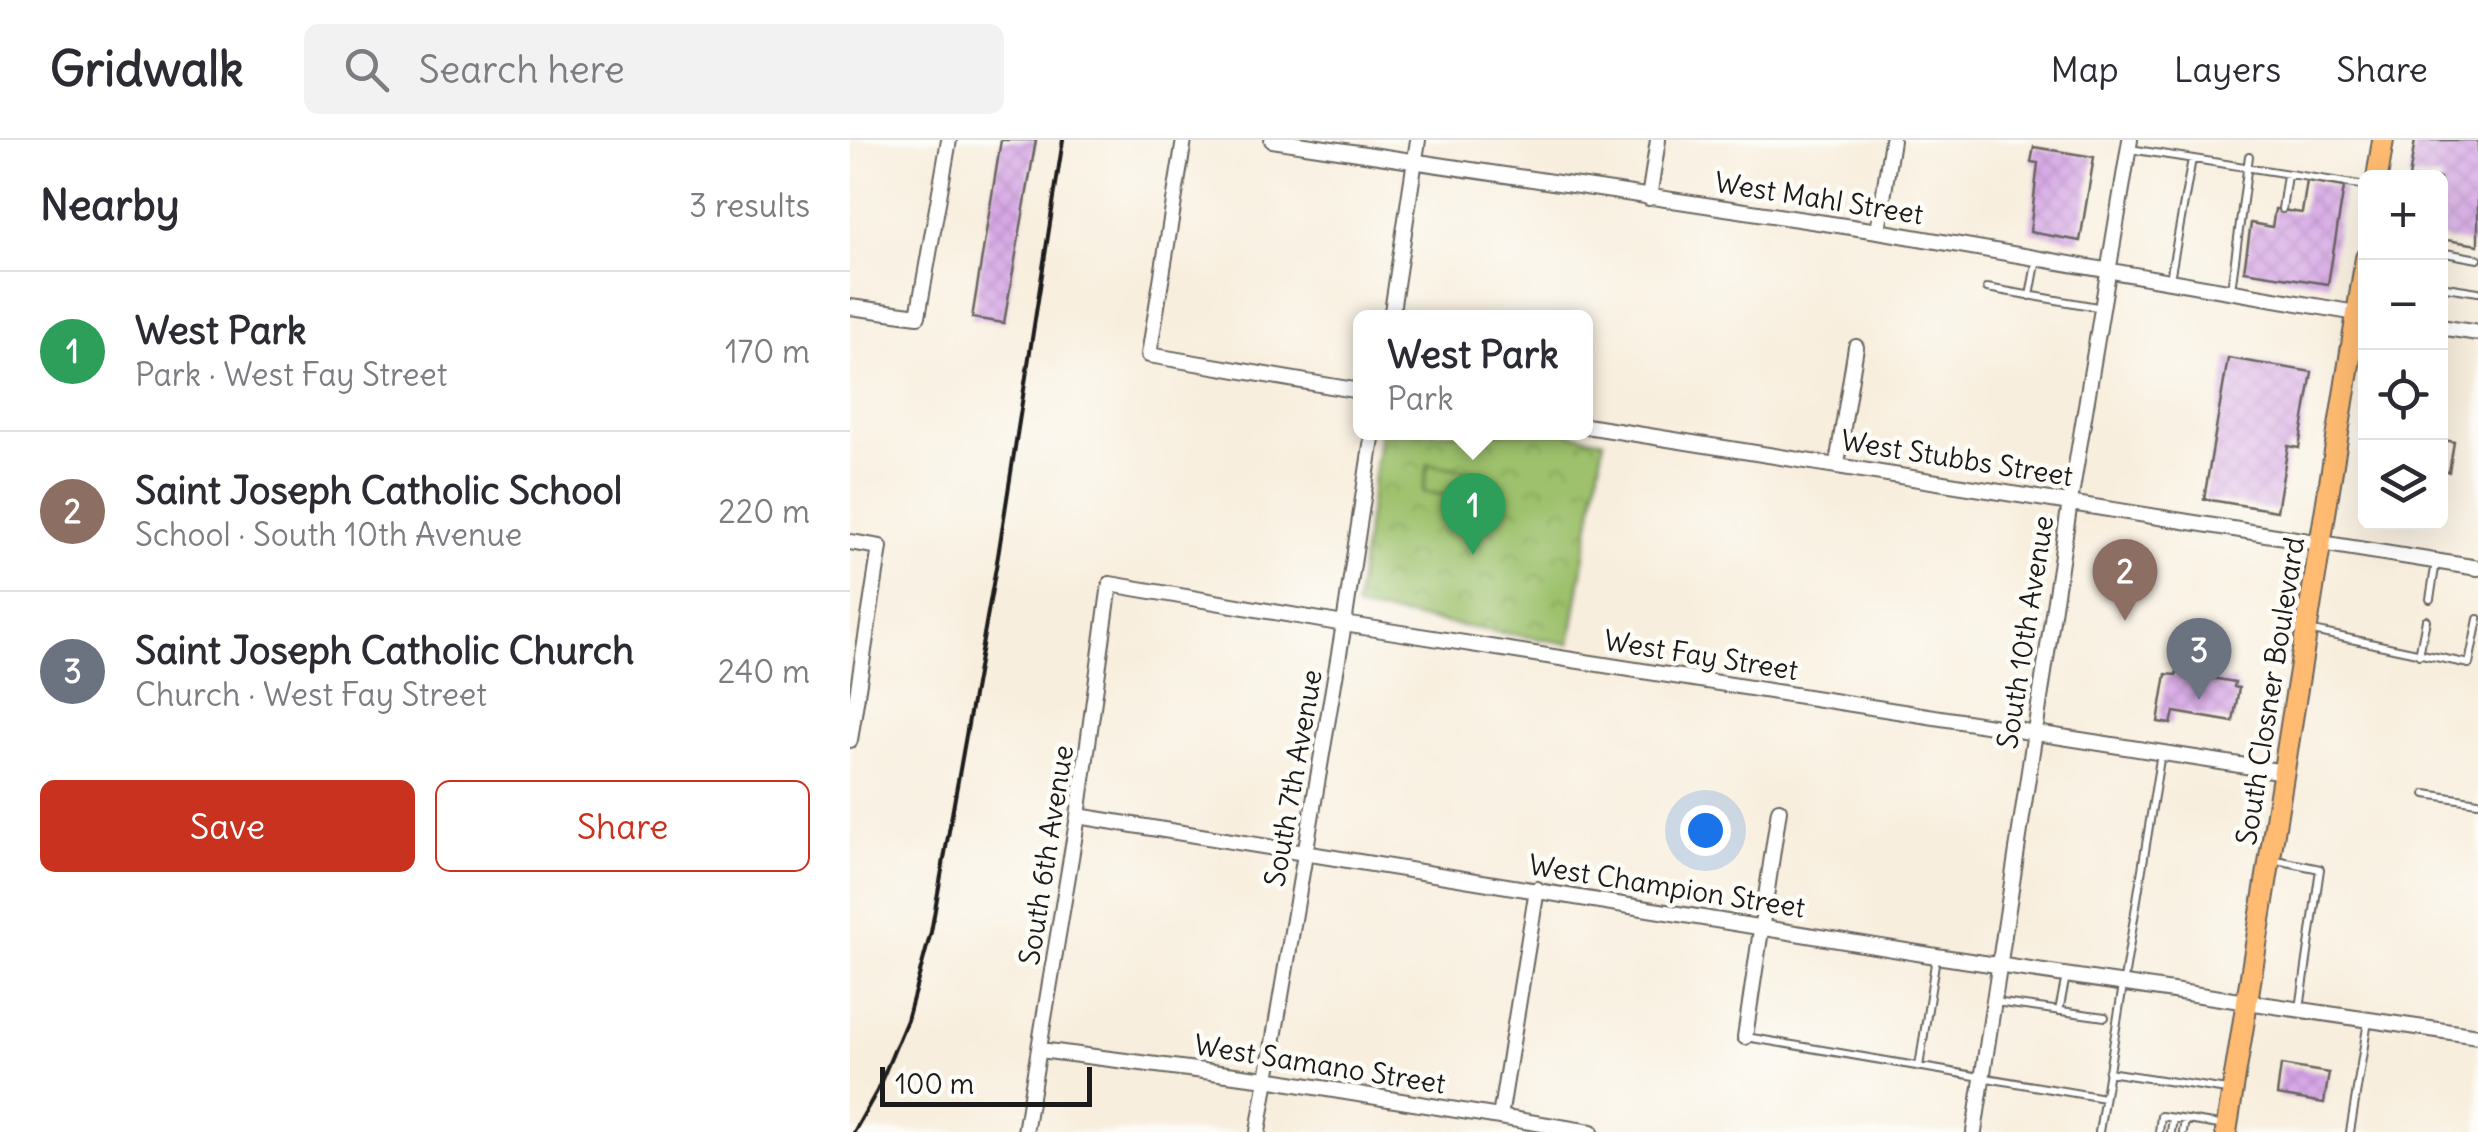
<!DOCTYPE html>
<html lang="en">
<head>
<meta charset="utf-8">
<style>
	:root { --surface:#fff; --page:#f2f2f3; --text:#2b2b33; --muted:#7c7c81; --line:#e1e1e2; --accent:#c8321e }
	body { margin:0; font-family:Delius,sans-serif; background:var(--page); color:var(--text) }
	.controls { position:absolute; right:30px; top:30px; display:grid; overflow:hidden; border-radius:15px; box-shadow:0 10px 40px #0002 }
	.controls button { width:90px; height:90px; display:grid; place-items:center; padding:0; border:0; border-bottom:2px solid var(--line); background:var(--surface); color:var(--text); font:50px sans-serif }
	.scale { position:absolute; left:30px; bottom:25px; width:212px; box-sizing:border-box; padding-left:10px; border:5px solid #1c1c1c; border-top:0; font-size:28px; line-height:35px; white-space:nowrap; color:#1c1c1c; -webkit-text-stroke:8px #fdfcf7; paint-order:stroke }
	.you { position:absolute; left:855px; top:690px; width:35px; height:35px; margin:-25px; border:8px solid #fff; border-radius:50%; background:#1a73e8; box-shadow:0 0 0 15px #1a73e833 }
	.badge { display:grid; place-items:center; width:65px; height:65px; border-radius:50%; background:var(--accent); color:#fff; font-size:32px; font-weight:700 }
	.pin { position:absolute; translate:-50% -82px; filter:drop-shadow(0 2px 5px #0008) }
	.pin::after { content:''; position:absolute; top:52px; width:35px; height:30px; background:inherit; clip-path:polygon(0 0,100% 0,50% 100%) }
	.popup { position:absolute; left:503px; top:170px; width:240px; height:130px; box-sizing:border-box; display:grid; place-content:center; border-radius:15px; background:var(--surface); filter:drop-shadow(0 2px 8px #0005); font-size:32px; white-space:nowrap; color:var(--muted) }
	.popup b { font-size:38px; color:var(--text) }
	.popup::after { content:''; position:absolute; left:50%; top:100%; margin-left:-20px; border:20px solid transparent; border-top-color:var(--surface) }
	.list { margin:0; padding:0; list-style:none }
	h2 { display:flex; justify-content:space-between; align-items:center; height:130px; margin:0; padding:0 40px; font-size:42px }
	h2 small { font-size:32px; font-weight:400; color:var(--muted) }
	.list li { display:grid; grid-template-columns:65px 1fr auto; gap:30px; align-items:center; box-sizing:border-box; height:160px; padding:0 40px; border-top:2px solid var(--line) }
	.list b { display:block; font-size:38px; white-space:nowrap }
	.list p { margin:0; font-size:32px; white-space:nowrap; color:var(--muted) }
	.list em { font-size:32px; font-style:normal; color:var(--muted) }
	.actions { display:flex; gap:20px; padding:30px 40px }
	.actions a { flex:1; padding:22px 0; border:2px solid var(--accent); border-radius:15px; text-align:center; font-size:35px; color:var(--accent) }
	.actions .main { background:var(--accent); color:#fff }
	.icon { flex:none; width:55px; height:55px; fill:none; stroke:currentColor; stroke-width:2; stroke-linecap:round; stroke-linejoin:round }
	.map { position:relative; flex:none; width:1628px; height:992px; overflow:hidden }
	header { display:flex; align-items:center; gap:60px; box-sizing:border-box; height:140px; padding:0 50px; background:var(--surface); border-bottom:2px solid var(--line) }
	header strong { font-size:48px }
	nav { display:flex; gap:55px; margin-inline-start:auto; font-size:35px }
	.search { width:700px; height:90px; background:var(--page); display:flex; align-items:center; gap:25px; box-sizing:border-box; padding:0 35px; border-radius:15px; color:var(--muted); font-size:38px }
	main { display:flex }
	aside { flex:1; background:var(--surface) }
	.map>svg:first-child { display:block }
</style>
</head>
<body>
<header>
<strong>Gridwalk</strong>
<div class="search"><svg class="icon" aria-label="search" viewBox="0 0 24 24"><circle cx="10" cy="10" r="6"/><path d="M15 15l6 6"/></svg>Search here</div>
<nav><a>Map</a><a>Layers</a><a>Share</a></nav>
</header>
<main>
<aside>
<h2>Nearby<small>3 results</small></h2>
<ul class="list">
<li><span class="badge" style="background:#2e9e5b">1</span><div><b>West Park</b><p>Park · West Fay Street</p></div><em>170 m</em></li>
<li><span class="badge" style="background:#8d6e63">2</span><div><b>Saint Joseph Catholic School</b><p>School · South 10th Avenue</p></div><em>220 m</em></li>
<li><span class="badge" style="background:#6b7280">3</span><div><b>Saint Joseph Catholic Church</b><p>Church · West Fay Street</p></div><em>240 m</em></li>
</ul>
<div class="actions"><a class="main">Save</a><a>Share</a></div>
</aside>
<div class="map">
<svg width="1628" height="992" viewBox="0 0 1628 992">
	<defs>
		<pattern id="park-crowns" width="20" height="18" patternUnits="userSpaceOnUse" patternTransform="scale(2.5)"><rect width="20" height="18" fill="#9dc16c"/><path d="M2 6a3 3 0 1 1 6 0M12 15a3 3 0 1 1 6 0" fill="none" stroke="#87a55d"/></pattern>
		<pattern id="building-cross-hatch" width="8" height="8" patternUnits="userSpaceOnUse" patternTransform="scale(2.5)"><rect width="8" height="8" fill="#d6a5e6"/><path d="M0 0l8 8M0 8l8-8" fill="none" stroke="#b78dc5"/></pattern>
	</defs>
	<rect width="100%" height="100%" fill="#fdfcf7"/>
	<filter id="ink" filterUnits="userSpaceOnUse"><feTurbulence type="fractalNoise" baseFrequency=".01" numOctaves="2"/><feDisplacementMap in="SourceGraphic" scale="20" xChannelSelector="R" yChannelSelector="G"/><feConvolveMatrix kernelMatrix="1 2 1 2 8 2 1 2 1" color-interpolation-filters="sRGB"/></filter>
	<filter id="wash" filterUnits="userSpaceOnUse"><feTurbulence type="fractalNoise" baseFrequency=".0048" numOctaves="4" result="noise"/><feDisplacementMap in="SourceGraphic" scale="40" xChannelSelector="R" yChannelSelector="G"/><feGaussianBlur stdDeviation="2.25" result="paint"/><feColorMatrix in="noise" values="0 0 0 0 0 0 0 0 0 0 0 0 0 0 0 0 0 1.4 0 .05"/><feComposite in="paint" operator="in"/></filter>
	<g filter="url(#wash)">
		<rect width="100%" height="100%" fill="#f8eedd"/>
		<path fill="url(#park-crowns)" stroke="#5c6e44" stroke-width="2.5" d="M712,292L754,300L720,504L505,468L530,293Z"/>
		<path fill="#9dc16c" stroke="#5c6e44" stroke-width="2.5" d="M578,324L615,330L610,357L573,352Z"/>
		<g id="blocks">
			<path fill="url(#building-cross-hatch)" d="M151,0H186L154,183L122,178Z
				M1565,0H1628V105L1590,99V38H1559Z
				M1184,7L1244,17L1230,101L1180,92L1188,23L1181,22Z
				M1457,41L1494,47L1478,144L1394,131L1401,83L1422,87L1425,69L1452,73Z
				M1378,218L1462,232L1449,308L1438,306L1427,371L1354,359Z
				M1590,299L1604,302L1599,332L1590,331Z
				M1327,532L1385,542L1384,547L1389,548L1383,582L1324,572L1321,584L1308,582L1316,534L1326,535Z
				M1431,925L1479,933L1474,963L1427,955Z"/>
		</g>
	</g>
	<g filter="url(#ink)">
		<use href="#blocks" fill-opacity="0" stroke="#696660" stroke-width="2.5"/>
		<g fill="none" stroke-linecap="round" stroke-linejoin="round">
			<g stroke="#696660" stroke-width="10">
				<path id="service" d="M1280,9L1516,46
					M1432,69L1437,35
					M1590,112L1628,119
					M1320,139L1342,19
					M1590,146L1628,152
					M1137,148L1253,168
					M1381,150L1399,16
					M1180,156L1187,118
					M1580,459L1586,422
					M1458,490L1619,524L1628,479
					M1569,515L1576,480
					M1576,654L1628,662
					M1422,719L1470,729L1450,869
					M1145,862L1255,877
					M1209,871L1216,836
					M896,897L1254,958
					M1069,927L1086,817
					M1258,932L1377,950
					M1249,992L1311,613
					M1309,992L1311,976L1376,986
					M1321,992L1323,978
					M1333,992L1335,980
					M1500,992L1518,881"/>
			</g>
			<g stroke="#696660" stroke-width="18">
				<path id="minor" d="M334,0L299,215L510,251
					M422,0L1028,91L1512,174
					M799,58L808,0
					M1028,91L1042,0
					M0,167L68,176L99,0
					M541,178L568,0
					M1590,187L1628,193
					M736,286L1628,428
					M987,324L1006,207
					M0,402L30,407L0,600
					M228,676L1086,816L1628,896
					M895,897L929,670
					M190,910L416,939L741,992
					M650,977L687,749
					M175,992L228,676L260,444L494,484L1434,632
					M408,992L494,484L523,292
					M1124,992L1220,362L1280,0"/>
			</g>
			<g stroke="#696660" stroke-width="24">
				<path id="primary" d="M1527,38L1533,0
					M1376,992L1516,118"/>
			</g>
			<use href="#service" stroke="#fff" stroke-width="6"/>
			<use href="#minor" stroke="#fff" stroke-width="14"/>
			<use href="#primary" stroke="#ffbb71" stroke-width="20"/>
			<path stroke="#1c1c1c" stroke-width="4" d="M4,992L27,951L57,880L81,792L148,416L213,0"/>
		</g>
	</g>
	<g text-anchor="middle" stroke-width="9" stroke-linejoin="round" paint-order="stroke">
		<g font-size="28" fill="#1c1c1c" stroke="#fdfcf7">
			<text transform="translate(969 58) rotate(9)" y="10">West Mahl Street</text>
			<text transform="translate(1107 318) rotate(9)" y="10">West Stubbs Street</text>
			<text transform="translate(1175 492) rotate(-81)" y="10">South 10th Avenue</text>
			<text transform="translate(851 515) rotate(9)" y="10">West Fay Street</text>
			<text transform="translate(1420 551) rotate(-81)" y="10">South Closner Boulevard</text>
			<text transform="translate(443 638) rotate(-80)" y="10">South 7th Avenue</text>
			<text transform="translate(196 715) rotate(-81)" y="10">South 6th Avenue</text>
			<text transform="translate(817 746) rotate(9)" y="10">West Champion Street</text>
			<text transform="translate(470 924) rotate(9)" y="10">West Samano Street</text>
		</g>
	</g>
</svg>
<div class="controls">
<button>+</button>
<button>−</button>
<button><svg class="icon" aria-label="locate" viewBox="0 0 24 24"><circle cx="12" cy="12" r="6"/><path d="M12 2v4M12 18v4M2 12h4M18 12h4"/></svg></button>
<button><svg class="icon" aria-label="layers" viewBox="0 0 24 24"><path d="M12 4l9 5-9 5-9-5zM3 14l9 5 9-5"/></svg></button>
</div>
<div class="scale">100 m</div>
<div class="you"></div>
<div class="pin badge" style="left:623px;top:415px;background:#2e9e5b">1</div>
<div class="popup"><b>West Park</b>Park</div>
<div class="pin badge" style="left:1275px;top:481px;background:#8d6e63">2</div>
<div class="pin badge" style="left:1349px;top:560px;background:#6b7280">3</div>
</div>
</main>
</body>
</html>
